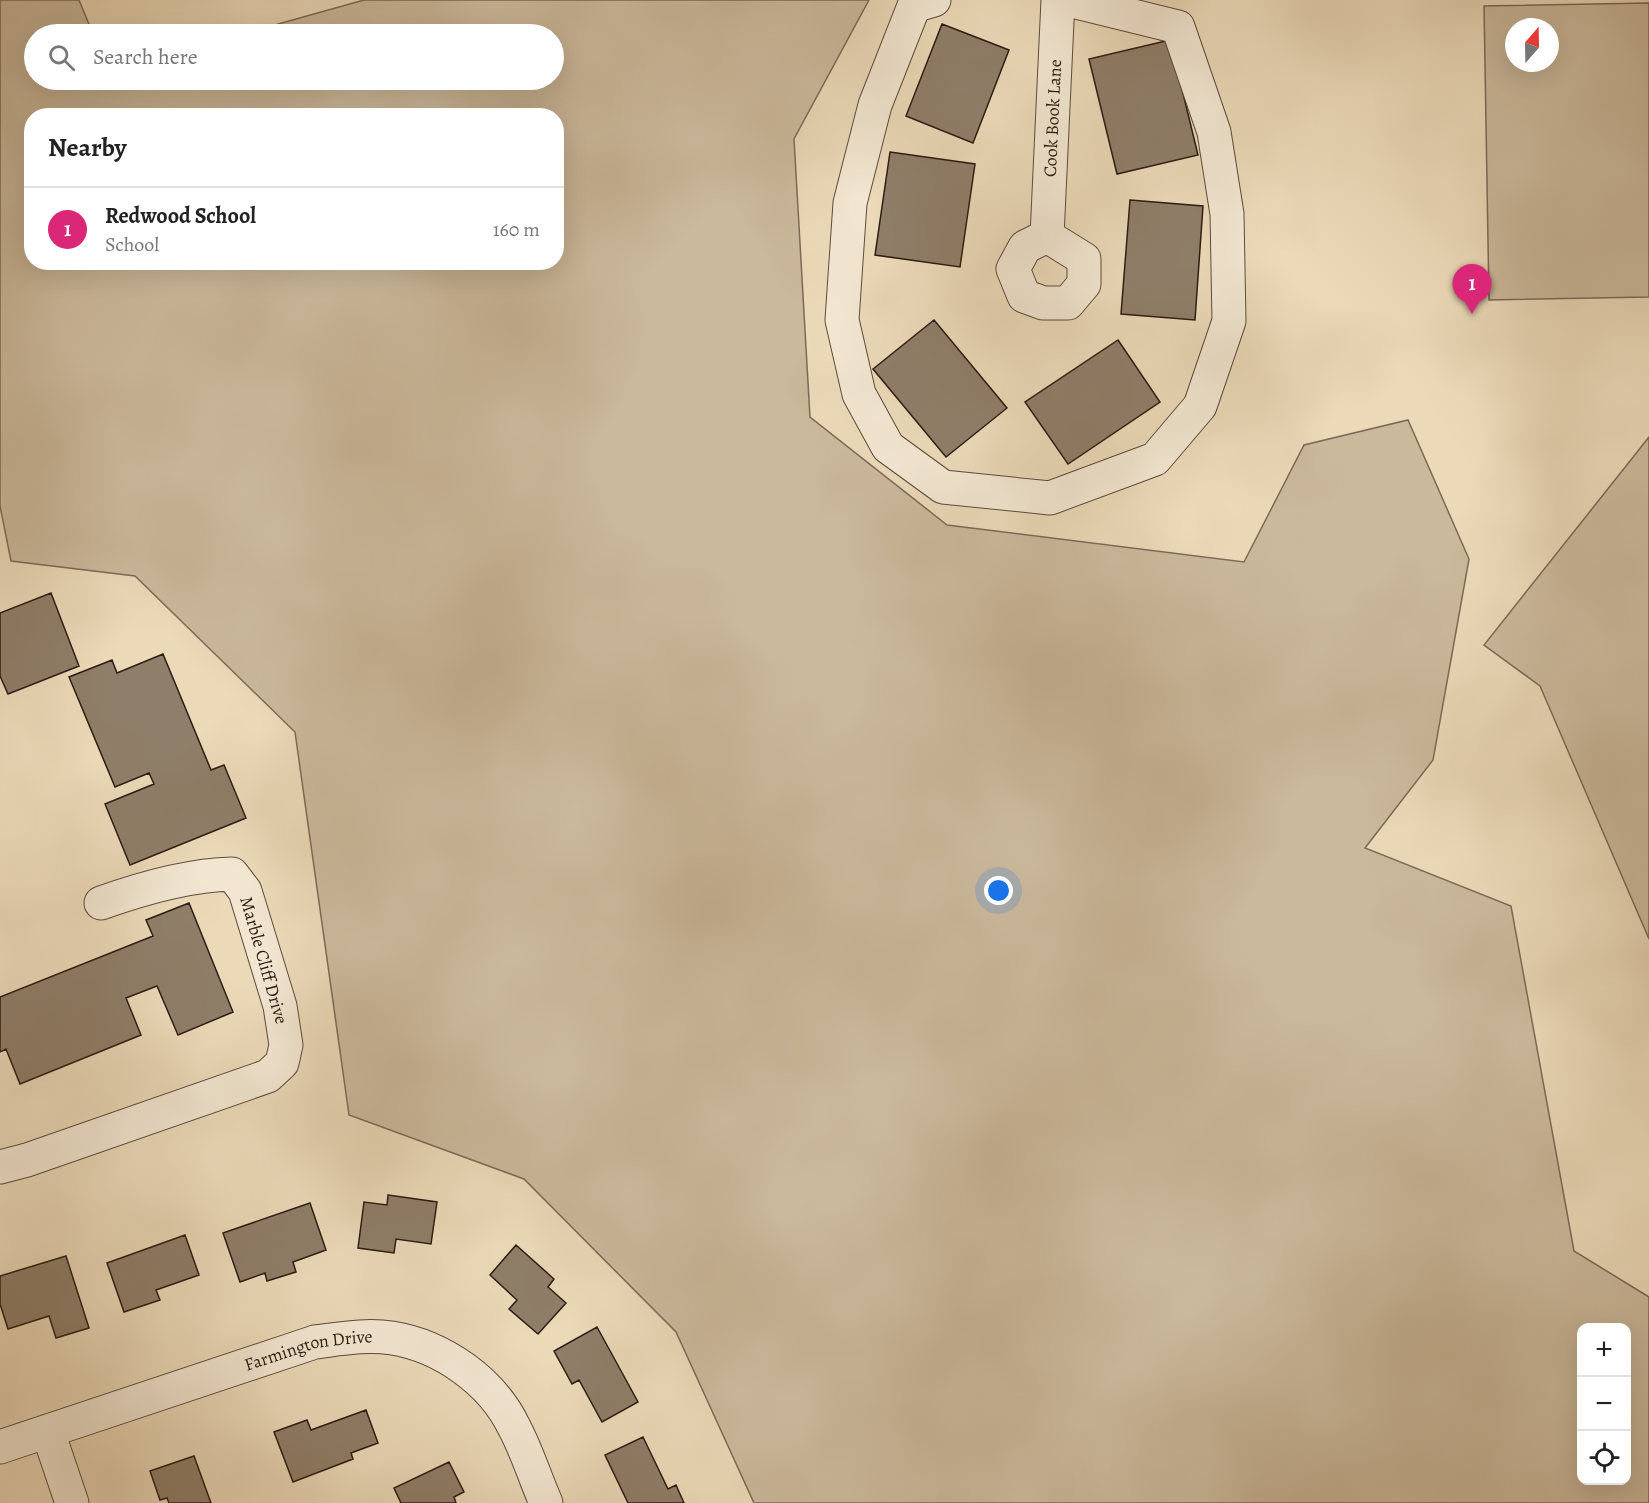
<!DOCTYPE html>
<html lang="en">
<head>
<meta charset="utf-8">
<style>
	:root { --surface:#fff; --page:#f2f2f2; --text:#222; --muted:#767676; --line:#e0e0e0; --accent:#db2777 }
	body { margin:0; font-family:Alegreya,serif; background:var(--page); color:var(--text) }
	.controls { position:absolute; right:18px; bottom:18px; display:grid; overflow:hidden; border-radius:12px; box-shadow:0 6px 24px #0002 }
	.controls button { width:54px; height:54px; display:grid; place-items:center; padding:0; border:0; border-bottom:2px solid var(--line); background:var(--surface); color:var(--text); font:30px sans-serif }
	.compass { position:absolute; left:1505px; top:18px; width:54px; height:54px; border-radius:50%; background:var(--surface); box-shadow:0 6px 24px #0002; rotate:20deg }
	.you { position:absolute; left:999px; top:891px; width:21px; height:21px; margin:-15px; border:4px solid #fff; border-radius:50%; background:#1a73e8; box-shadow:0 0 0 9px #1a73e833 }
	.badge { display:grid; place-items:center; width:39px; height:39px; border-radius:50%; background:var(--accent); color:#fff; font-size:20px; font-weight:700 }
	.pin { position:absolute; translate:-50% -50px; filter:drop-shadow(0 2px 3px #0008) }
	.pin::after { content:''; position:absolute; top:32px; width:21px; height:18px; background:inherit; clip-path:polygon(0 0,100% 0,50% 100%) }
	.list { margin:0; padding:0; list-style:none }
	h2 { display:flex; justify-content:space-between; align-items:center; height:78px; margin:0; padding:0 24px; font-size:26px }
	h2 small { font-size:20px; font-weight:400; color:var(--muted) }
	.list li { display:grid; grid-template-columns:39px 1fr auto; gap:18px; align-items:center; box-sizing:border-box; height:84px; padding:0 24px; border-top:2px solid var(--line) }
	.list b { display:block; font-size:22px; white-space:nowrap }
	.list p { margin:0; font-size:20px; white-space:nowrap; color:var(--muted) }
	.list em { font-size:20px; font-style:normal; color:var(--muted) }
	.icon { flex:none; width:33px; height:33px; fill:none; stroke:currentColor; stroke-width:2; stroke-linecap:round; stroke-linejoin:round }
	.map { position:relative; flex:none; width:1649px; height:1503px; overflow:hidden }
	.search { position:absolute; background:var(--surface); box-shadow:0 6px 24px #0002; left:24px; top:24px; width:540px; height:66px; display:flex; align-items:center; gap:15px; box-sizing:border-box; padding:0 21px; border-radius:33px; color:var(--muted); font-size:22px }
	.panel { position:absolute; background:var(--surface); box-shadow:0 6px 24px #0002; left:24px; top:108px; width:540px; height:162px; border-radius:24px }
	.map>svg:first-child { display:block }
</style>
</head>
<body>
<div class="map">
<svg width="1649" height="1503" viewBox="0 0 1649 1503">
	<rect width="100%" height="100%" fill="#ebd9b8"/>
	<filter id="stains"><feTurbulence type="fractalNoise" baseFrequency=".00333" numOctaves="4"/><feColorMatrix values="0 0 0 0 .2 0 0 0 0 .09 0 0 0 0 .02 0 0 0 .5 -.17"/></filter>
	<radialGradient id="worn" r=".72"><stop offset=".6" stop-color="#630" stop-opacity="0"/><stop offset="1" stop-color="#630" stop-opacity=".3"/></radialGradient>
	<path fill="#cbb99c" stroke="#7c6a58" stroke-width="1.5" fill-rule="evenodd" d="M0,0H79L93,34H34V80H554V34H242L364,0H869L794,139L810,417L947,525L1244,562L1304,445L1408,420L1469,559L1433,760L1365,848L1511,906L1574,1251L1649,1297V1503H754L676,1332L524,1179L349,1115L295,732L135,576L11,561L0,506ZM32,116H556V262H32ZM1582,1328H1626V1480H1582Z
		M1649,3V297L1489,300L1484,6ZM1514,27H1550V63H1514Z
		M1649,437V939L1540,686L1484,645Z"/>
	<path fill="#8f7e69" stroke="#2c1c13" stroke-width="1.5" d="M942,24L1009,50L973,143L906,116Z
		M1170,40L1198,155L1117,174L1089,59Z
		M890,152L975,164L960,267L875,255Z
		M1130,200L1203,206L1195,320L1121,314Z
		M934,320L1007,408L946,457L873,369Z
		M1118,340L1160,402L1068,464L1025,402Z
		M51,593L79,666L8,694L0,676V613Z
		M163,654L211,770L224,765L246,818L130,865L105,804L154,784L149,773L115,787L69,677L112,660L117,673Z
		M189,903L233,1012L178,1035L157,986L126,998L141,1035L20,1084L6,1049L0,1052V997L153,936L146,920Z
		M388,1195L437,1202L431,1244L396,1239L394,1253L358,1248L364,1202L387,1205Z
		M310,1203L326,1250L293,1262L296,1272L267,1281L265,1273L240,1282L223,1233Z
		M185,1235L199,1275L156,1290L160,1300L124,1312L107,1263Z
		M516,1245L554,1279L548,1287L566,1303L538,1334L509,1309L517,1300L490,1275Z
		M66,1256L89,1328L56,1338L49,1316L8,1329L0,1304V1276Z
		M597,1327L638,1402L602,1422L579,1380L572,1384L554,1351Z
		M366,1410L378,1443L351,1453L353,1459L293,1482L274,1432L307,1420L311,1430Z
		M643,1437L668,1489L676,1485L684,1503H628L605,1455Z
		M194,1456L211,1503H169L167,1498L160,1500L150,1471Z
		M449,1462L464,1492L454,1497L456,1503H401L394,1488Z"/>
	<g fill="none" stroke-linecap="round" stroke-linejoin="round">
		<g stroke="#5c4b3c" stroke-width="35">
			<g id="minor">
				<path d="M934,0L914,6L875,105L850,203L842,320L859,394L888,447L943,487L1050,498L1155,459L1200,406L1229,321L1227,214L1214,132L1178,27L1068,0"/>
				<path id="s1" d="M1047,236L1058,0"/>
				<path d="M1047,236L1084,259V284L1068,303H1043L1024,296L1013,269L1025,247Z"/>
				<path d="M0,1167L27,1160L268,1076L282,1063L286,1045L280,1006L245,891L232,874C188,875 143,888 101,903"/>
				<path d="M48,1432L72,1503"/>
				<path id="s2" d="M0,1447L315,1342C340,1339 366,1334 392,1338C442,1346 492,1381 514,1427C527,1451 535,1478 546,1503"/>
			</g>
		</g>
		<use href="#minor" stroke="#f2e6d1" stroke-width="33"/>
	</g>
	<g text-anchor="middle" stroke-width="4.5" stroke-linejoin="round" paint-order="stroke">
		<g font-size="18" fill="#2c1c13" stroke="#f2e6d1">
			<text dy="6" stroke="none"><textPath href="#s1" startOffset="118">Cook Book Lane</textPath></text>
			<text transform="translate(264 960) rotate(74)" y="6">Marble Cliff Drive</text>
			<text dy="6" stroke="none"><textPath href="#s2" startOffset="324">Farmington Drive</textPath></text>
		</g>
	</g>
	<rect width="100%" height="100%" filter="url(#stains)"/>
	<rect width="100%" height="100%" fill="url(#worn)"/>
</svg>
<div class="controls">
<button>+</button>
<button>−</button>
<button><svg class="icon" aria-label="locate" viewBox="0 0 24 24"><circle cx="12" cy="12" r="6"/><path d="M12 2v4M12 18v4M2 12h4M18 12h4"/></svg></button>
</div>
<svg class="compass" viewBox="-18 -18 36 36"><path d="M0-13l5 13h-10z" fill="#e53935"/><path d="M0 13l5-13h-10z" fill="#767676"/></svg>
<div class="you"></div>
<div class="pin badge" style="left:1472px;top:314px">1</div>
<div class="search"><svg class="icon" aria-label="search" viewBox="0 0 24 24"><circle cx="10" cy="10" r="6"/><path d="M15 15l6 6"/></svg>Search here</div>
<section class="panel">
<h2>Nearby<small></small></h2>
<ul class="list">
<li><span class="badge">1</span><div><b>Redwood School</b><p>School</p></div><em>160 m</em></li>
</ul>
</section>
</div>
</body>
</html>
